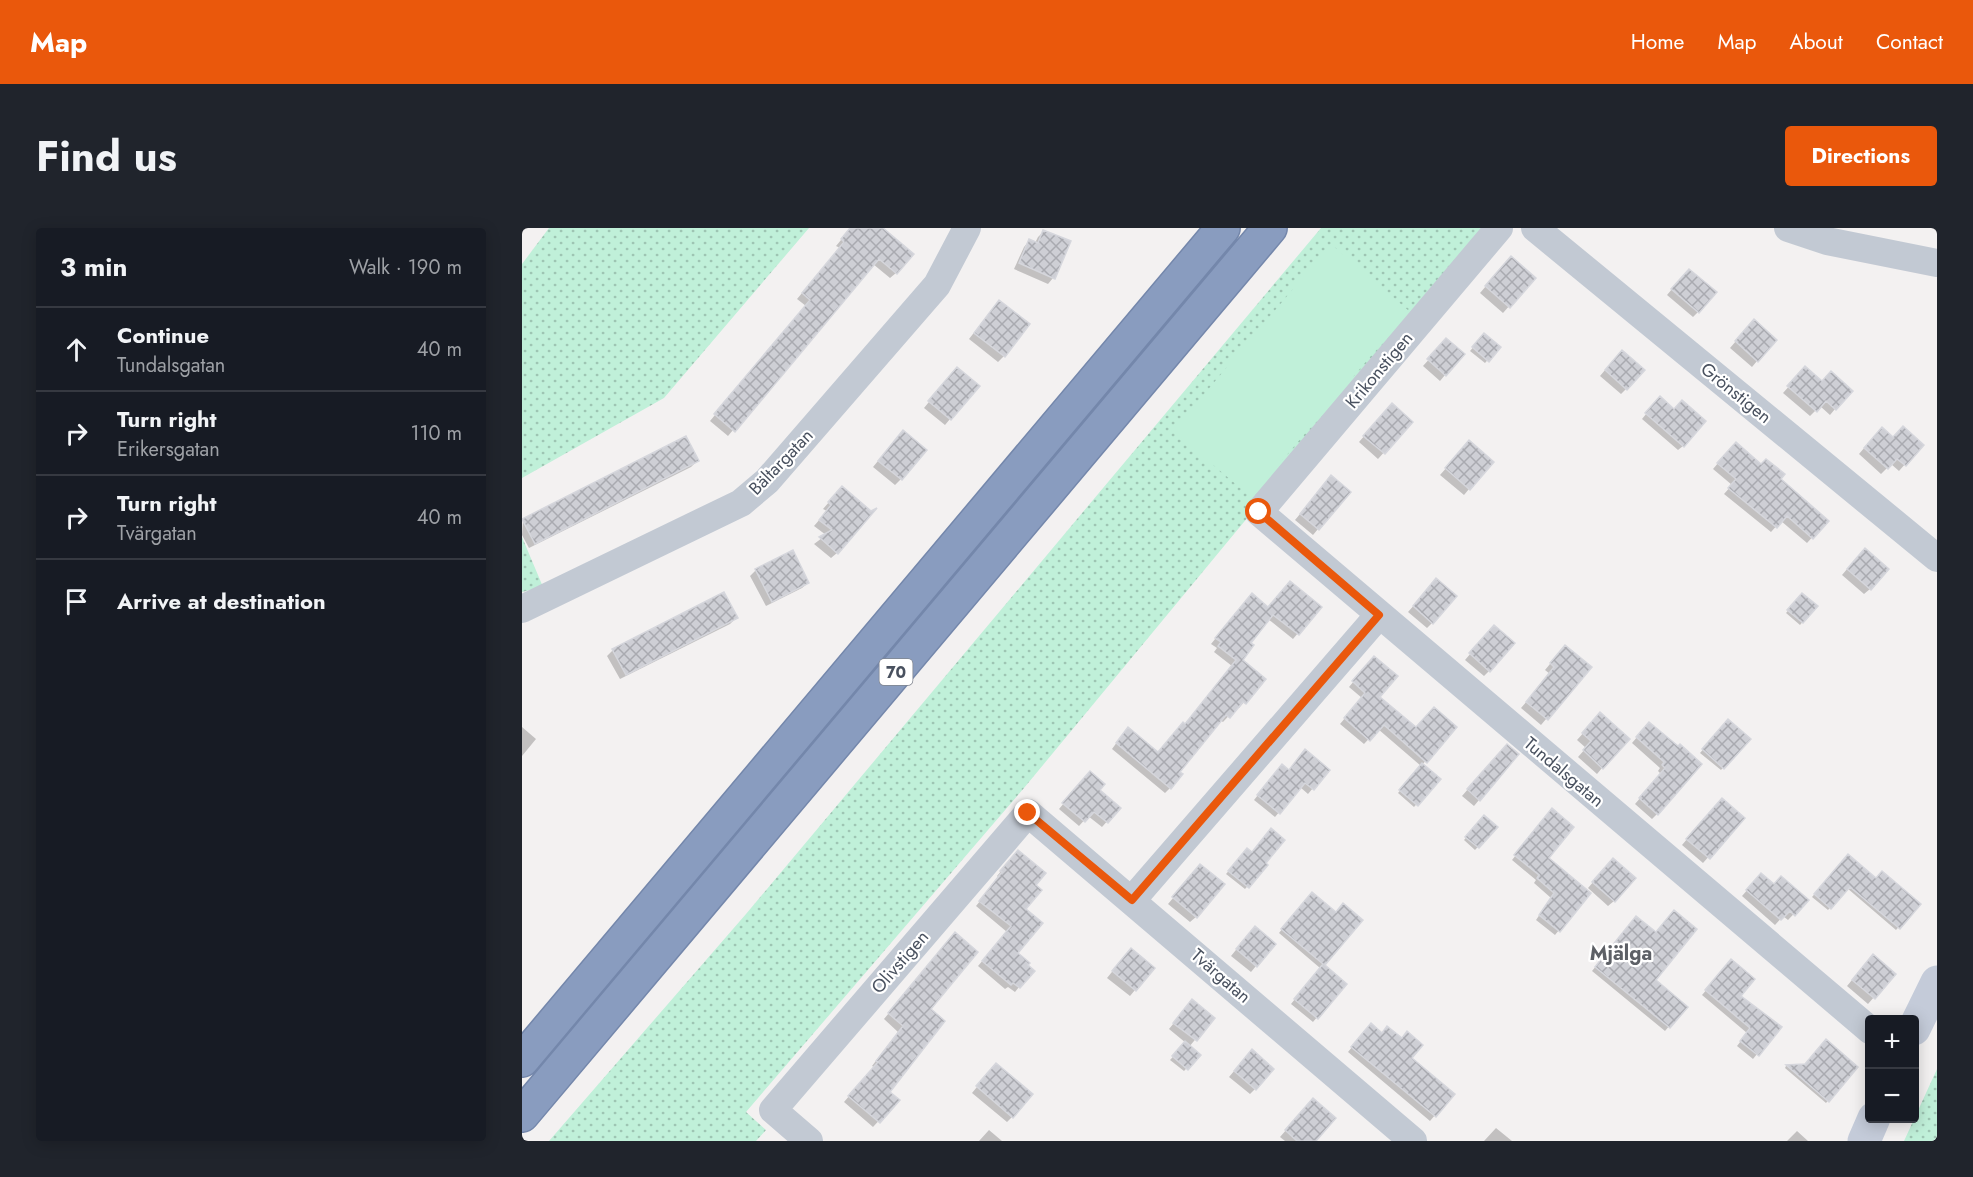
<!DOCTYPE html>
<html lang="en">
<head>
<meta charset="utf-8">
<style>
	:root { --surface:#171b24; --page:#20242c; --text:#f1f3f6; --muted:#9ea1a6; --line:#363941; --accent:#ea580c }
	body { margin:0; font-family:Jost,sans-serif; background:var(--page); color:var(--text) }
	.controls { position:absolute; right:18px; bottom:18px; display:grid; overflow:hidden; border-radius:6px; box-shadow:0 3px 15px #0003 }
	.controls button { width:54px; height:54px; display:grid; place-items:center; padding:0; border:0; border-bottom:2px solid var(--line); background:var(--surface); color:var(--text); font:30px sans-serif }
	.stop { position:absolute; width:18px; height:18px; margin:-14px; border:4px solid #ea580c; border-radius:50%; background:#fff }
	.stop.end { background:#ea580c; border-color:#fff; box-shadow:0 2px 6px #0008 }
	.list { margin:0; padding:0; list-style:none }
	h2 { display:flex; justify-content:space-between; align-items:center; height:78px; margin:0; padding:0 24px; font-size:26px }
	h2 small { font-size:20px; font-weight:400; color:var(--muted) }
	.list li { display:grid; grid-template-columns:39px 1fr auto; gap:18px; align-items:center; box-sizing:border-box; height:84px; padding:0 24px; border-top:2px solid var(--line) }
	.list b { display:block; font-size:22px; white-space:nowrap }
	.list p { margin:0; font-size:20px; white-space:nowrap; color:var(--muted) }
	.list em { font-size:20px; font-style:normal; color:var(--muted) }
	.icon { flex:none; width:33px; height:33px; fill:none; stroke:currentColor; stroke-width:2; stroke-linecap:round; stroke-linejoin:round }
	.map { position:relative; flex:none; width:1415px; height:913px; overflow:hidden; border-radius:6px }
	header { display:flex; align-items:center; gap:36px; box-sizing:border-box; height:84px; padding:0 30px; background:var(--accent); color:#fff }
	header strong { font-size:28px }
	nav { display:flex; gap:33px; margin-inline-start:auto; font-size:21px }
	.intro { display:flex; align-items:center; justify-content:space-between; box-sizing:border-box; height:144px; padding:0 36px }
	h1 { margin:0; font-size:42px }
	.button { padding:15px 27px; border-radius:6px; background:var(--accent); color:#fff; font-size:21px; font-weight:700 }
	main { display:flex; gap:36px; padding:0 36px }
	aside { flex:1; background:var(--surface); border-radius:6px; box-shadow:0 3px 15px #0003 }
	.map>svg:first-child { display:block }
</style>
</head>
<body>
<header>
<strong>Map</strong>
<nav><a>Home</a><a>Map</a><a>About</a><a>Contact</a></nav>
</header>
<div class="intro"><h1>Find us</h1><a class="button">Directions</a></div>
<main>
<aside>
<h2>3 min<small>Walk · 190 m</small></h2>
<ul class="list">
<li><svg class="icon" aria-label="ahead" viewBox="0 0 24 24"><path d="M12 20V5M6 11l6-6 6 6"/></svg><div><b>Continue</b><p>Tundalsgatan</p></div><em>40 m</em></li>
<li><svg class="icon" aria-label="right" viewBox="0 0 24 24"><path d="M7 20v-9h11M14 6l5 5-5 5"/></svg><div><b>Turn right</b><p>Erikersgatan</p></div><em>110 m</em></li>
<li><svg class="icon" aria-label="right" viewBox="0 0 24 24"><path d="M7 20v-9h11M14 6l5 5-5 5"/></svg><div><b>Turn right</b><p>Tvärgatan</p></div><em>40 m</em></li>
<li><svg class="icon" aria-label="arrive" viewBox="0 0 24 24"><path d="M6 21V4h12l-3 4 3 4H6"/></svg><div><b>Arrive at destination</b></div></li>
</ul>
</aside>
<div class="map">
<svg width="1415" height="913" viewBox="0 0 1415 913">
	<defs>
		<pattern id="grass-dots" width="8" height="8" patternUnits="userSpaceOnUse" patternTransform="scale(1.5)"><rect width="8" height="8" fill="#c0f0d9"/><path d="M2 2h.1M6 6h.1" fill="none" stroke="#9ec5b3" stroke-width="1.8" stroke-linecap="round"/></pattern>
		<pattern id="building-cross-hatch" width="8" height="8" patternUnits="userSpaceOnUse" patternTransform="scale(1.5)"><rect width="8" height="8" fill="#cecfd5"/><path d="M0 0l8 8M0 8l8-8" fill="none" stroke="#a9aab0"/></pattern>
	</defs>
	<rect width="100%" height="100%" fill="#f3f1f1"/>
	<path fill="url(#grass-dots)" d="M27,0H287L142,170L0,250V36Z
		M799,0H965L502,560L224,884L244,902L234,913H27L224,686Z
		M0,309L21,359L0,364Z
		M1415,841V913H1382Z"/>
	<path fill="#c0f0d9" d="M809,16L887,83L729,269L651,203Z"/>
	<path fill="#0003" d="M329,0H359L374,45L368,50L351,36L206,208L188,193L284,78L275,71L318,20L314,18Z
		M522,3L531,50L526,56L492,41L502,19L507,13L513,15L516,9Z
		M983,36L1012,50L981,85L958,65Z
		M1161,48L1176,84L1171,89L1145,67Z
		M472,79L482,128L476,134L447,111Z
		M1226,99L1235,133L1230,139L1208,120Z
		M962,107L977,119L963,135L948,123Z
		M919,118L923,147L918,153L901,138Z
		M1094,129L1104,161L1099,166L1078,148Z
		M1278,146L1313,181L1308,187L1298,178L1288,188L1261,165Z
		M429,147L428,191L423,197L402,180Z
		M1133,175L1161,218L1156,222L1120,191Z
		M864,183L889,194L856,231L837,214Z
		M1354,206L1371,211L1400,217L1377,243L1369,236L1359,246L1337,226Z
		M375,210L379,251L373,257L351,239Z
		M942,220L947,261L942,267L918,247Z
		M1208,221L1257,251L1305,293L1285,315L1259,293L1249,304L1202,266L1210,257L1191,241Z
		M175,233L169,239L7,320L0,307L1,292Z
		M804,255L796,301L791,307L773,292Z
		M314,266L315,325L309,330L292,316L304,307L292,298L305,283L301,281Z
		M1337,327L1348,361L1342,366L1320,347Z
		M234,342L286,355L280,360L244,378L228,348Z
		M909,358L910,395L905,400L886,384Z
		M1280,367L1294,378L1278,397L1264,385Z
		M725,372L746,381L798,379L771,411L746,391L727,415L718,432L742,451L717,480L715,479L701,494L698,492L655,544L648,560L643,565L590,521L601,506L636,526L663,498L710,438L692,424L695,420L689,416Z
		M214,390L208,396L98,451L85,428L91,422Z
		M966,405L967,443L962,448L943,432Z
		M1037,425L1067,440L1019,497L999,480L1028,446L1023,442Z
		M848,434L855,469L894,501L933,499L900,537L917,551L892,579L876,565L899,538L856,501L842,516L818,496L840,470L827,459Z
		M1073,492L1080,540L1075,546L1056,529L1064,520L1055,512Z
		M1206,493L1227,511L1199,542L1178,525Z
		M0,499L14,511L0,528Z
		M1122,501L1155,520L1135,586L1130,591L1113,576L1139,546L1136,543L1138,540L1110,515Z
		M979,523L957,572L952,578L940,568Z
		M756,542L766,543L806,542L786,566L778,559L753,589L732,572Z
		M563,550L597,580L580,599L566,588L557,598L537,581Z
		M1194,577L1221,590L1181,635L1160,617Z
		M1026,587L1025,630L1067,665L1033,707L1014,692L1029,670L1012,655L1014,652L990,632Z
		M962,589L974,599L953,622L942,612Z
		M725,622L744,637L723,661L704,646Z
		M1326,628L1354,652L1397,676L1374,702L1325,660L1306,682L1290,669Z
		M491,629L512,657L502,681L494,725L497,759L493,764L486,759L483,761L456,738L485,704L454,678L477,650L475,648Z
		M1086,637L1092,673L1086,678L1066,660Z
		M673,644L674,689L668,694L646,676Z
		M1234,652L1252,657L1285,672L1266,692L1261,688L1253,697L1220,668Z
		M786,669L813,686L801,738L823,756L791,794L769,776L798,740L757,705Z
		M1111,693L1132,752L1163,779L1143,803L1070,743Z
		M727,706L734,738L729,744L709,728Z
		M428,711L407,781L366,864L376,872L351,899L322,874L352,839L350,838L376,804L362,791Z
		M603,728L613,762L608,768L585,750Z
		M1345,734L1372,746L1346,776L1325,758Z
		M1205,738L1217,768L1257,799L1231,831L1215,818L1225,805L1180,767Z
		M670,773L691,790L667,819L677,827L662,843L648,832L664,815L647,801Z
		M844,802L860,806L931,866L908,893L826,824Z
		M724,829L733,861L728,866L707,849Z
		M1283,837L1334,839L1304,875L1263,840L1264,838Z
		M469,842L490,889L485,894L450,865Z
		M785,878L792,913H763L758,909Z
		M974,900L990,913H962Z
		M467,902L480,913H457Z
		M1275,903L1286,913H1265Z"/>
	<path fill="url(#building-cross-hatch)" stroke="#d5d6dc" stroke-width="1.5" d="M328,0H361L392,26L375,46L357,31L213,204L192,186L288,72L280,65L322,14L319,11Z
		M521,2L549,13L533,51L497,35L507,11L516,15Z
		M989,28L1014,50L988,80L963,58Z
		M1167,41L1195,64L1177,85L1149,61Z
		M477,72L508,96L483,129L452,105Z
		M1232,91L1255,112L1236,134L1213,113Z
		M962,105L979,119L967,134L950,119Z
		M924,110L943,126L924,148L905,131Z
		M1100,122L1123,142L1105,162L1083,142Z
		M1283,138L1300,153L1309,143L1331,163L1314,182L1304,173L1295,184L1265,158Z
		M435,139L458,158L429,192L406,173Z
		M1138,168L1152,181L1160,172L1184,193L1162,219L1123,185Z
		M870,175L891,194L863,226L841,208Z
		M1381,198L1402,217L1384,238L1375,231L1366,241L1342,220L1360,199L1371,209Z
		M381,202L405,222L380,252L356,233Z
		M164,208L177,233L13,316L0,291Z
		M947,212L972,234L948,262L923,240Z
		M1214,214L1239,236L1244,231L1263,246L1259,251L1307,293L1291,311L1265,288L1255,300L1206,260L1214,251L1195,235Z
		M809,247L829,264L797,302L778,286Z
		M320,258L349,283L355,280L316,326L297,309L310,302L297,292L309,277L306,274Z
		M1343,320L1367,341L1349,362L1325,341Z
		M271,322L287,355L250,374L233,341Z
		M914,350L935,368L911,396L891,378Z
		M768,353L800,379L777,407L751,387L729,415L732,417L721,432L744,451L724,476L721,474L708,490L704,487L658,544L661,546L649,561L594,515L606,499L636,524L661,494L663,496L714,432L696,418L699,414L693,410L730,365L746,379Z
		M202,364L216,390L104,447L90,421Z
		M1280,365L1296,378L1281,395L1265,382Z
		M972,397L993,415L968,444L947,425Z
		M1043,417L1070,439L1026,492L1004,474L1032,439L1028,435Z
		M852,428L876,448L858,469L894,499L912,479L935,499L905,535L862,497L848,513L822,490L843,465L830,453Z
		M1078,484L1108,511L1081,541L1061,522L1069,513L1060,505Z
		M1206,491L1229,511L1202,541L1180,521Z
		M1127,494L1156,518L1158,516L1180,536L1136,587L1117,570L1143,540L1140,537L1142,534L1114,509Z
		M985,516L997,526L958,573L945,561Z
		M783,521L808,542L792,562L783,555L758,586L735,567L760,536L767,542Z
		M900,535L919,551L896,578L877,562Z
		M568,543L583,556L578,562L599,580L586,595L572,584L563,594L540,575Z
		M1200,570L1223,590L1188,631L1164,611Z
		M1030,580L1052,599L1027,630L1069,665L1038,704L1017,687L1032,665L1015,650L1017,647L992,627Z
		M962,587L976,599L957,620L943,609Z
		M749,600L763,612L744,635L746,637L727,660L706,643L725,620L730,624Z
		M496,622L524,645L514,657L520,662L504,681L521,695L496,725L508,735L506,737L513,743L498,760L491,755L489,757L460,733L489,698L457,673L480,644L478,643Z
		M1326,626L1354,650L1360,643L1399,676L1378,701L1328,659L1309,681L1292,666Z
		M1091,630L1114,650L1093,674L1070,654Z
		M678,636L703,656L675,690L650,669Z
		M1239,645L1252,656L1259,648L1287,672L1273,688L1268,683L1259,692L1224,662Z
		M790,664L814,684L821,675L841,692L803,737L825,756L796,791L772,771L801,736L759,701Z
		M1152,682L1175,701L1134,752L1166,779L1148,800L1073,739L1114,688L1134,704Z
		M733,698L754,716L735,739L714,721Z
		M433,704L456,724L409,781L423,793L368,864L378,872L358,895L326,868L356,834L354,833L381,798L366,785Z
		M609,720L633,740L614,763L590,743Z
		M1351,726L1374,746L1353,771L1330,752Z
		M1209,731L1233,751L1219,768L1260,799L1237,828L1218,813L1228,800L1183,762Z
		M670,771L693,790L675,813L651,795Z
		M849,795L860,805L865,798L880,810L885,803L901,817L890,830L933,866L914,889L829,819Z
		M1304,811L1336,839L1307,874L1264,837L1283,836Z
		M663,813L679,827L666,842L650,828Z
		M730,821L752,841L734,862L712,843Z
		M474,835L511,866L491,890L454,858Z
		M791,870L814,890L794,913H775L763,902Z"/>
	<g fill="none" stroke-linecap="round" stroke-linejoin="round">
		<g stroke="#7487ab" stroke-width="36">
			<path id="highway" d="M0,832L701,0
				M0,887L748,0"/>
		</g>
		<path stroke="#c2c9d3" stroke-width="28" d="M977,0L737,284L1348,802
			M1013,0L1415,330
			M1266,0L1305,13L1415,35
			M0,381L219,275L245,253L415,57L445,0
			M610,672L857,387
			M287,913L251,882L506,585L891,913"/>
		<path stroke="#c4cbd9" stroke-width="33" d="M1392,801L1415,754
			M1342,913L1352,890"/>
		<use href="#highway" stroke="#899cbf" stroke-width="33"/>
	</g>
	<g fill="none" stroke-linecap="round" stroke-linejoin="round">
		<path stroke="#ea580c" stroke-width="8" d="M506,585L610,672L857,387L737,284"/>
	</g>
	<g text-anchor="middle" stroke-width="4.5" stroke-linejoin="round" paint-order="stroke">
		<rect fill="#fff" stroke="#80858f" stroke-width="1.5" x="357.5" y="431" width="33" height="26" rx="4.5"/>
		<g font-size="16" font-weight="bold" fill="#49515f">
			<text x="374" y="450">70</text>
		</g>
		<g font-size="18" fill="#49515f" stroke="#fff">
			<text transform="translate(857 142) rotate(-50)" y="6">Krikonstigen</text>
			<text transform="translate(1214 165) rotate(39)" y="6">Grönstigen</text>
			<text transform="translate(259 234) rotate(-46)" y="6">Bältargatan</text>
			<text transform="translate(1042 544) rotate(40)" y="6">Tundalsgatan</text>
			<text transform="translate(378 734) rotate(-49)" y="6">Olivstigen</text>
			<text transform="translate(699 748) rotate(41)" y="6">Tvärgatan</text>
		</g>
		<g font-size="20" font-weight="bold" fill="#5d6066" stroke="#fff">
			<text x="1099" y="732">Mjälga</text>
		</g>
	</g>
</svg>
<div class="controls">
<button>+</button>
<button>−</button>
</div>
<div class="stop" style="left:737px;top:284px"></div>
<div class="stop end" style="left:506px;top:585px"></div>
</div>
</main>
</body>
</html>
